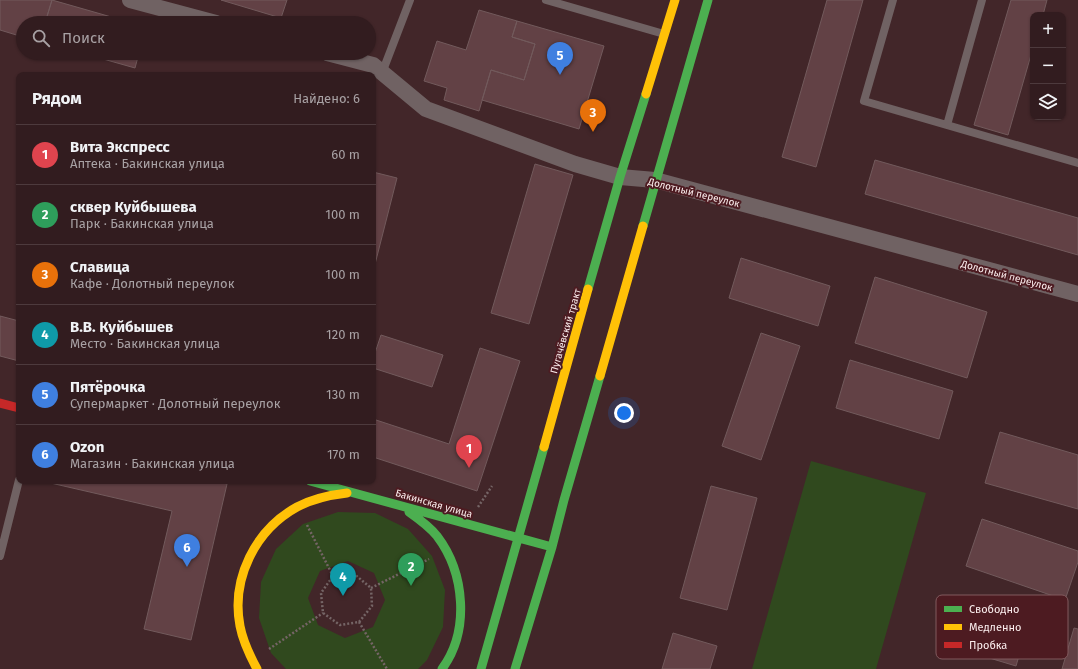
<!DOCTYPE html>
<html lang="ru">
<head>
<meta charset="utf-8">
<style>
	:root { --surface:#321c1f; --page:#3a2528; --text:#f1f3f6; --muted:#a8a1a4; --line:#4d3a3d; --accent:#8bbbb9 }
	body { margin:0; font-family:"Fira Sans",sans-serif; background:var(--page); color:var(--text) }
	.controls { position:absolute; right:12px; top:12px; display:grid; overflow:hidden; border-radius:8px; box-shadow:0 1px 3px #0004 }
	.controls button { width:36px; height:36px; display:grid; place-items:center; padding:0; border:0; border-bottom:1px solid var(--line); background:var(--surface); color:var(--text); font:20px sans-serif }
	.you { position:absolute; left:624px; top:413px; width:14px; height:14px; margin:-10px; border:3px solid #fff; border-radius:50%; background:#1a73e8; box-shadow:0 0 0 6px #1a73e833 }
	.badge { display:grid; place-items:center; width:26px; height:26px; border-radius:50%; background:var(--accent); color:#fff; font-size:13px; font-weight:700 }
	.pin { position:absolute; translate:-50% -33px; filter:drop-shadow(0 1px 2px #0008) }
	.pin::after { content:''; position:absolute; top:21px; width:14px; height:12px; background:inherit; clip-path:polygon(0 0,100% 0,50% 100%) }
	.list { margin:0; padding:0; list-style:none }
	h2 { display:flex; justify-content:space-between; align-items:center; height:52px; margin:0; padding:0 16px; font-size:17px }
	h2 small { font-size:13px; font-weight:400; color:var(--muted) }
	.list li { display:grid; grid-template-columns:26px 1fr auto; gap:12px; align-items:center; box-sizing:border-box; height:60px; padding:0 16px; border-top:1px solid var(--line) }
	.list b { display:block; font-size:15px; white-space:nowrap }
	.list p { margin:0; font-size:13px; white-space:nowrap; color:var(--muted) }
	.list em { font-size:13px; font-style:normal; color:var(--muted) }
	.icon { flex:none; width:22px; height:22px; fill:none; stroke:currentColor; stroke-width:2; stroke-linecap:round; stroke-linejoin:round }
	.map { position:relative; flex:none; width:1078px; height:669px; overflow:hidden }
	.search { position:absolute; background:var(--surface); box-shadow:0 1px 3px #0004; left:16px; top:16px; width:360px; height:44px; display:flex; align-items:center; gap:10px; box-sizing:border-box; padding:0 14px; border-radius:22px; color:var(--muted); font-size:15px }
	.panel { position:absolute; background:var(--surface); box-shadow:0 1px 3px #0004; left:16px; top:72px; width:360px; height:412px; border-radius:8px }
	.map>svg:first-child { display:block }
</style>
</head>
<body>
<div class="map">
<svg width="1078" height="669" viewBox="0 0 1078 669">
	<rect width="100%" height="100%" fill="#422629"/>
	<path fill="#30491e" fill-rule="evenodd" d="M811,461L926,493L876,669H752Z
		M338,512L375,513L408,529L432,556L445,590L443,627L427,660L418,669H286L271,653L259,618L261,582L276,549L303,524ZM348,561L374,573L385,600L373,627L345,638L318,625L308,598L320,571Z"/>
	<path fill="#624145" stroke="#725a5c" d="M0,0H52L45,23H23V37L0,30Z
		M52,0L94,12L132,23H45Z
		M221,0H287L281,18Z
		M827,0H863L816,167L782,157Z
		M1011,0H1047L1043,15H1033V48L1008,135L974,125Z
		M479,10L517,21L512,37L535,44L524,80L491,70L479,111L444,100L447,88L424,81L437,41L466,50Z
		M517,21L604,46L579,129L482,100L491,70L524,80L535,44L512,37Z
		M82,53H139L135,68Z
		M875,160L1078,218V255L865,194Z
		M535,164L573,175L529,324L491,313Z
		M373,172L397,178L373,272Z
		M741,258L830,286L818,326L729,298Z
		M875,277L987,312L967,378L855,343Z
		M0,316L19,321V361L0,356Z
		M761,333L800,346L761,460L722,446Z
		M381,335L443,355L432,387L373,368V359Z
		M480,348L520,361L477,491L373,457V419L449,444Z
		M850,360L953,391L939,439L836,408Z
		M1000,432L1078,455V509L985,483Z
		M42,481H213L227,484L191,640L144,629L172,511Z
		M711,486L757,498L727,610L680,598Z
		M982,519L1078,551V562L1065,600L966,566Z
		M953,609L1026,632L1016,666L943,644Z
		M1074,628L1078,629V669H1062Z
		M673,633L717,646L710,669H662Z"/>
	<g fill="none" stroke-linecap="round" stroke-linejoin="round">
		<path stroke="#756566" stroke-width="2.5" stroke-dasharray="2 2" stroke-linecap="butt" d="M478,507L492,486
			M307,525L333,576
			M353,573L371,588L372,606L359,622L340,625L323,613L321,593L333,576Z
			M371,588L429,559
			M359,622L387,669
			M269,649L323,613"/>
		<path stroke="#706263" stroke-width="8" d="M546,0L664,34
			M893,0L864,101L1078,163
			M382,73L410,0
			M947,125L982,0
			M0,556L19,480"/>
		<path stroke="#706263" stroke-width="16" d="M130,0L216,23
			M327,53L373,65L426,109L575,164L620,177L655,180L1078,294"/>
		<path stroke="#4caf50" stroke-width="9" d="M643,226L708,0
			M588,289L620,177L646,94
			M310,481L552,547
			M409,512C419,519 429,526 437,536C465,573 470,631 442,669
			M481,669L544,447
			M515,669L552,547L564,500L600,376"/>
		<path stroke="#ffc107" stroke-width="9" d="M646,94L675,0
			M600,376L643,226
			M544,447L588,289
			M257,669C250,656 243,642 240,626C231,579 255,530 297,507C312,499 330,495 347,493"/>
		<path stroke="#c62828" stroke-width="9" d="M0,403L19,408"/>
	</g>
	<g text-anchor="middle" stroke-width="4" stroke-linejoin="round" paint-order="stroke">
		<g font-size="10" fill="#fbeded" stroke="#4d1b21">
			<text transform="translate(694 192) rotate(14)" y="4">Долотный переулок</text>
			<text transform="translate(1007 275) rotate(15)" y="4">Долотный переулок</text>
			<text transform="translate(565 331) rotate(-74)" y="4">Пугачёвский тракт</text>
			<text transform="translate(434 503) rotate(16)" y="4">Бакинская улица</text>
		</g>
	</g>
	<rect x="936" y="595" width="132" height="64" rx="6" fill="#4d1b21" stroke="#815a5e" stroke-width="1"/>
	<rect x="944" y="606" width="18" height="6" fill="#4caf50"/>
	<rect x="944" y="624" width="18" height="6" fill="#ffc107"/>
	<rect x="944" y="642" width="18" height="6" fill="#c62828"/>
	<g font-size="11" fill="#fbeded">
		<text x="969" y="613">Свободно</text>
		<text x="969" y="631">Медленно</text>
		<text x="969" y="649">Пробка</text>
	</g>
</svg>
<div class="controls">
<button>+</button>
<button>−</button>
<button><svg class="icon" aria-label="layers" viewBox="0 0 24 24"><path d="M12 4l9 5-9 5-9-5zM3 14l9 5 9-5"/></svg></button>
</div>
<div class="you"></div>
<div class="pin badge" style="left:469px;top:468px;background:#e0444e">1</div>
<div class="pin badge" style="left:411px;top:586px;background:#2e9e5b">2</div>
<div class="pin badge" style="left:593px;top:132px;background:#e8710a">3</div>
<div class="pin badge" style="left:343px;top:596px;background:#0f9aa8">4</div>
<div class="pin badge" style="left:560px;top:75px;background:#3f7fe0">5</div>
<div class="pin badge" style="left:187px;top:567px;background:#3f7fe0">6</div>
<div class="search"><svg class="icon" aria-label="search" viewBox="0 0 24 24"><circle cx="10" cy="10" r="6"/><path d="M15 15l6 6"/></svg>Поиск</div>
<section class="panel">
<h2>Рядом<small>Найдено: 6</small></h2>
<ul class="list">
<li><span class="badge" style="background:#e0444e">1</span><div><b>Вита Экспресс</b><p>Аптека · Бакинская улица</p></div><em>60 m</em></li>
<li><span class="badge" style="background:#2e9e5b">2</span><div><b>сквер Куйбышева</b><p>Парк · Бакинская улица</p></div><em>100 m</em></li>
<li><span class="badge" style="background:#e8710a">3</span><div><b>Славица</b><p>Кафе · Долотный переулок</p></div><em>100 m</em></li>
<li><span class="badge" style="background:#0f9aa8">4</span><div><b>В.В. Куйбышев</b><p>Место · Бакинская улица</p></div><em>120 m</em></li>
<li><span class="badge" style="background:#3f7fe0">5</span><div><b>Пятёрочка</b><p>Супермаркет · Долотный переулок</p></div><em>130 m</em></li>
<li><span class="badge" style="background:#3f7fe0">6</span><div><b>Ozon</b><p>Магазин · Бакинская улица</p></div><em>170 m</em></li>
</ul>
</section>
</div>
</body>
</html>
